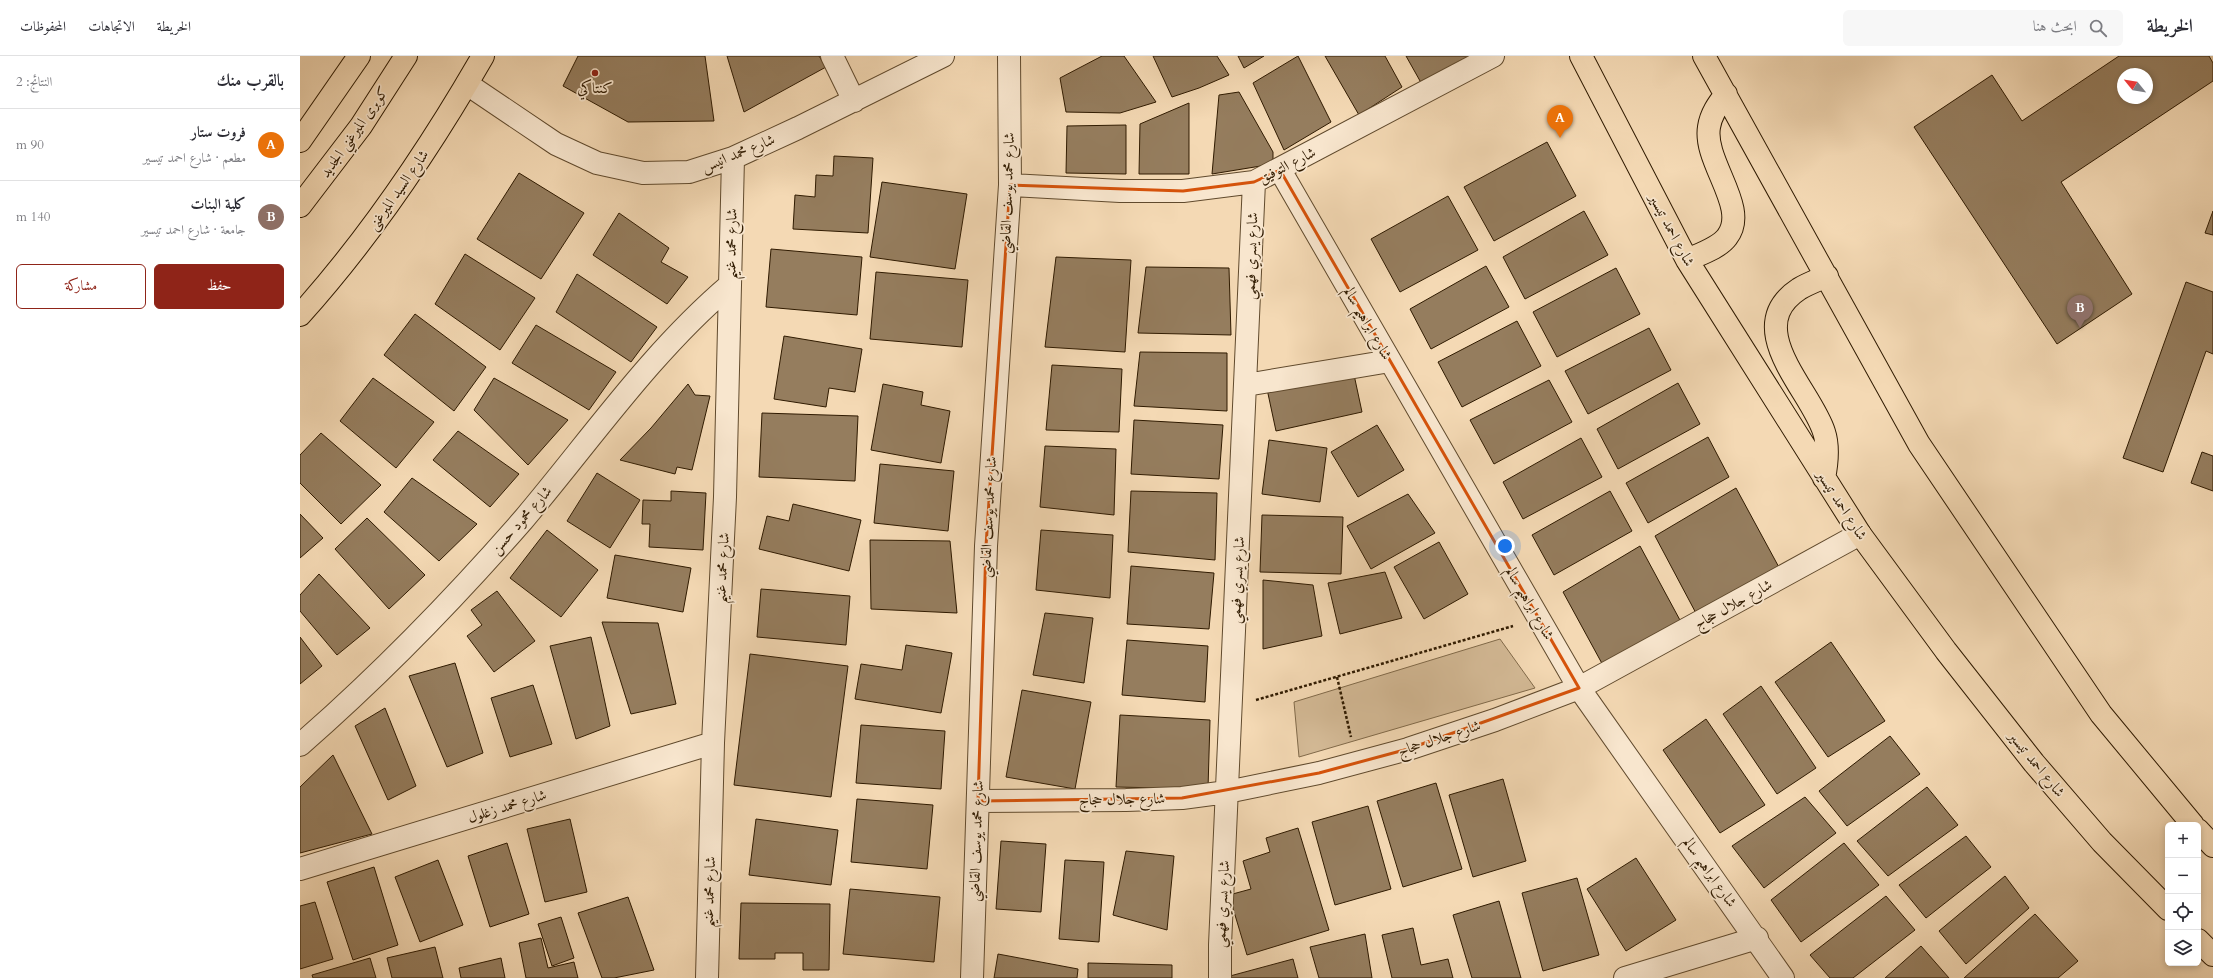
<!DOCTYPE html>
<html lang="ar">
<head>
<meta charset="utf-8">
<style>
	:root { --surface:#fff; --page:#f7f7f7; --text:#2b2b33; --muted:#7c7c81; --line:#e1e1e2; --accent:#8f2418 }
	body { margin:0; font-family:Cardo,Amiri,serif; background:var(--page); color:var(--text); direction:rtl }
	.controls { position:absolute; right:12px; bottom:12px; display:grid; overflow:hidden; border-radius:6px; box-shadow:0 2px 6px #0003 }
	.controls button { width:36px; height:36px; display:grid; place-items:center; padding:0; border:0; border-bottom:1px solid var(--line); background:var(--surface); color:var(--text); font:20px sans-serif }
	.compass { position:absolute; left:1817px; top:12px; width:36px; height:36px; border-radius:50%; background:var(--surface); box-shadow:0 2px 6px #0003; rotate:300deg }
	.you { position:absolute; left:1205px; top:490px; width:14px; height:14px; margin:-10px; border:3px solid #fff; border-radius:50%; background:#1a73e8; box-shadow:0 0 0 6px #1a73e833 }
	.badge { display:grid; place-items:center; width:26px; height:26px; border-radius:50%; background:var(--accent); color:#fff; font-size:13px; font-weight:700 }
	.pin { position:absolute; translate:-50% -33px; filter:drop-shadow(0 1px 2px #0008) }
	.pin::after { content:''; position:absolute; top:21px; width:14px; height:12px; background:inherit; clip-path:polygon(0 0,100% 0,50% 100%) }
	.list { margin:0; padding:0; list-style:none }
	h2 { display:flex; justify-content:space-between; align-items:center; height:52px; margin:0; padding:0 16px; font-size:17px }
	h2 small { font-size:13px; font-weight:400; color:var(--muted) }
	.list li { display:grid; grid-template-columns:26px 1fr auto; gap:12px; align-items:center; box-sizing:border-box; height:72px; padding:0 16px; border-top:1px solid var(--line) }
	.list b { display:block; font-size:15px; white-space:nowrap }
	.list p { margin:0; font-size:13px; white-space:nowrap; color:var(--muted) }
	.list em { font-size:13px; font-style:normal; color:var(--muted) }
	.actions { display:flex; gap:8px; padding:12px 16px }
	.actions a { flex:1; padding:9px 0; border:1px solid var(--accent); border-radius:6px; text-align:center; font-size:14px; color:var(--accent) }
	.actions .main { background:var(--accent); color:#fff }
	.icon { flex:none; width:22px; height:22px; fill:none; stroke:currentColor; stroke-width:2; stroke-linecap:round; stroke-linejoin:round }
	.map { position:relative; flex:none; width:1913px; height:922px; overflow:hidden; direction:ltr }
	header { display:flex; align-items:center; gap:24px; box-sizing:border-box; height:56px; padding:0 20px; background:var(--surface); border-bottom:1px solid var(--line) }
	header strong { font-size:19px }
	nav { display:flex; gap:22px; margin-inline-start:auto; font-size:14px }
	.search { width:280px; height:36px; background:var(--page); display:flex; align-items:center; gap:10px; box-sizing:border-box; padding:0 14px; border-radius:6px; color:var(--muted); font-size:15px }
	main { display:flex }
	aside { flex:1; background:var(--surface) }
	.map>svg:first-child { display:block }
</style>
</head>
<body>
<header>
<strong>الخريطة</strong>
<div class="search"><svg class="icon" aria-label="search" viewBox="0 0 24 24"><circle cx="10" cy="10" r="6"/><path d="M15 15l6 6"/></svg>ابحث هنا</div>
<nav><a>الخريطة</a><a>الاتجاهات</a><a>المحفوظات</a></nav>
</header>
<main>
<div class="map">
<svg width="1913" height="922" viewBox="0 0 1913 922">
	<rect width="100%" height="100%" fill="#f4d9b4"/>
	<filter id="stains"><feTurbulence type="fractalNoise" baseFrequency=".005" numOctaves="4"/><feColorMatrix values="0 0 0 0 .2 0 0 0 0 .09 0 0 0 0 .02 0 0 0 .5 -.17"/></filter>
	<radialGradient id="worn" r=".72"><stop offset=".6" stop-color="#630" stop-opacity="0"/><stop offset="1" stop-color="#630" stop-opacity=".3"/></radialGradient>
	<path fill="#d3b995" stroke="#816a4a" d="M1200,583L1235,632L999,701L994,646Z"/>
	<path fill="#957d5e" stroke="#2f1a00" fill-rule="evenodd" d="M278,0H405L414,65L328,66L263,30Z
		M427,0H519L526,11L444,56Z
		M802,0H824L856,46L820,57L766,56L760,22Z
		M853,0H917L929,19L899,32L872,41Z
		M938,0H964L944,12Z
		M998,0L1031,66L984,94L953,27Z
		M1025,0H1085L1102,31L1059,59Z
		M1106,0H1176L1124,32Z
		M1819,0H1909L1913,7V25L1761,126L1832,238L1757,288L1614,71L1692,19L1722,65ZM1823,18H1847V42H1823Z
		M939,36L973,96V108L912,118L919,39Z
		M889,47V118H839L840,68Z
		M826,69V118L766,117L767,70Z
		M1247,86L1276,140L1194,185L1164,131Z
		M534,100L573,102L568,177L493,173L495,139L515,141L516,119L533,120Z
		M219,117L284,157L241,223L177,183Z
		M582,126L667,138L655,213L570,201Z
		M1148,140L1178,194L1100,236L1071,183Z
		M1284,155L1308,199L1225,243L1203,201Z
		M1913,155V179L1905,177Z
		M319,157L369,192L361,206L388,221L367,248L293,199Z
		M471,193L562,201L557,259L466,251Z
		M165,198L235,242L200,294L135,248Z
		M756,201L831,204L825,296L745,291Z
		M1186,210L1209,251L1131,293L1110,253Z
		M846,211L929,212L931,279L838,277Z
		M1316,212L1340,258L1257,301L1233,256Z
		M576,216L668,224L662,291L570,283Z
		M277,218L357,271L331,306L256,256Z
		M1886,226L1913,236V298L1906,295L1863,416L1823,402Z
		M115,258L186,311L154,355L84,299Z
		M1217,265L1241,310L1162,351L1138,306Z
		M236,269L316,316L289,354L212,307Z
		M1349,272L1371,314L1288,358L1265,315Z
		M484,280L562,293L555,336L529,332L526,351L474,343Z
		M840,296L927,297V355L834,350Z
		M752,309L822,313L819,376L746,374Z
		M1053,314L1062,356L976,375L967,333Z
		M73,322L134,366L96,412L40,365Z
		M194,322L268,364L228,409L174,354Z
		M1249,324L1272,366L1194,408L1170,364Z
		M1378,327L1400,368L1318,413L1297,373Z
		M388,328L395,339L410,340L392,414L377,411L375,418L320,404L351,372Z
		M583,328L623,336L621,349L650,355L641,407L571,394Z
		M462,357L558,360L555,425L459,421Z
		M834,364L923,369L919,423L831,418Z
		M1077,369L1104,414L1058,441L1031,396Z
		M158,375L219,418L190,451L133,404Z
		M21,377L81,429L41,468L0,427V399Z
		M1408,381L1429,421L1348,467L1326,427Z
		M1281,382L1302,421L1223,463L1203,426Z
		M969,384L1027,392L1020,446L962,438Z
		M745,390L816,393L814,459L740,451Z
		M1902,396L1913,400V435L1891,427Z
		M580,408L654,415L648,475L574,467Z
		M297,417L340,444L310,492L267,465Z
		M112,422L177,468L139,505L84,456Z
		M1436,432L1481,515L1398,561L1355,480Z
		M371,435L406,437L403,494L349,491L350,468H342L343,444L371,445Z
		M831,435L917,437L915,504L828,496Z
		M1310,435L1332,475L1254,519L1232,479Z
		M1108,438L1135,477L1071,513L1047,470Z
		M493,448L561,464L549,515L459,493L467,460L489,465Z
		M0,458L23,482L0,502Z
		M962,459L1043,461L1041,518L960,516Z
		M67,462L125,519L89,553L35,493Z
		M247,474L298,514L261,561L210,522Z
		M741,474L813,479L810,542L736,534Z
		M570,484L650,485L657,557L571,553Z
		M1139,486L1168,538L1124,563L1094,511Z
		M1340,490L1381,566L1305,613L1263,536Z
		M315,499L391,512L383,556L307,542Z
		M831,510L914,517L909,573L827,568Z
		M1085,516L1102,562L1040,578L1028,527Z
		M19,518L70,572L37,599L0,555V539Z
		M963,524L1013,529L1022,580L963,593Z
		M461,533L550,540L546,589L457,581Z
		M197,535L235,585L194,616L167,580L182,569L171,554Z
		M745,557L793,562L784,627L733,619Z
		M302,566L358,567L376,648L331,658Z
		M0,581L22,610L0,628Z
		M291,581L310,670L276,683L250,590Z
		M827,584L908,590L905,646L822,639Z
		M1531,586L1585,665L1528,701L1475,626Z
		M606,589L652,597L641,657L555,643L561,608L602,614Z
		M450,598L548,610L531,741L434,729Z
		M155,607L183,697L147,711L109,620Z
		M233,629L252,688L210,701L191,642Z
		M1461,630L1516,712L1477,738L1423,658Z
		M722,634L791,646L775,733L706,721Z
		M85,652L116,730L88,744L55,670Z
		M820,659L910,664L908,733L816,731Z
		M1406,663L1465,749L1420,777L1363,694Z
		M561,669L645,675L641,733L556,727Z
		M1590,680L1620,718L1547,770L1519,735Z
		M33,699L72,778L0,797V731Z
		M1203,723L1226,805L1173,821L1149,739Z
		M1136,727L1162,813L1103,831L1077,745Z
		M1627,731L1658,769L1588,820L1557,785Z
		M1505,741L1536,777L1464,832L1432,790Z
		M557,743L633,749L627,813L551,806Z
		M1068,750L1091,833L1035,849L1012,766Z
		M270,763L287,836L245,846L227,773Z
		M456,763L538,774L531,829L449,819Z
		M998,772L1029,874L947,899L929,839L951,833L943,805L970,796L966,782Z
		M1666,780L1691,811L1626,862L1599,829Z
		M701,785L746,788L741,856L696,853Z
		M207,787L229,858L190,871L168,800Z
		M1544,787L1579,829L1501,886L1471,844Z
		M826,795L874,800L867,874L813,859Z
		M1336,802L1376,864L1326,895L1287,833Z
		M138,804L163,869L120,886L95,821Z
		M765,804L804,806L799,886L759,883Z
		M74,811L98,889L53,904L27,826Z
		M1705,820L1729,852L1666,908L1639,875Z
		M1277,822L1299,899L1243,915L1222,837Z
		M550,833L640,841L634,906L543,898Z
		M1586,840L1615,874L1553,922H1530L1510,899Z
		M328,841L354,914L314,922H302L278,857Z
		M1199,845L1221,922H1172L1153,859Z
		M15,846L33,903L0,913V850Z
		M441,847L530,848L529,914H503V897H475V903H439Z
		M1735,858L1778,905L1758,922H1664Z
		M261,861L274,902L252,910L238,868Z
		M1113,872L1121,909L1148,903L1153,922H1092L1082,879Z
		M1065,878L1072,922H1019L1010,891Z
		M241,882L248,912L274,906L278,922H226L219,887Z
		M1621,890L1649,922H1585Z
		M135,891L143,922H92L87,902Z
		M698,898L778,913L777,922H694Z
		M70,902L76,922H13L12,919Z
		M201,902L205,922H161L159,912Z
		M993,903L998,922H930V920Z
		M788,907L872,909V922H788Z"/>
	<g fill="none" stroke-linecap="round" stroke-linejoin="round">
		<g stroke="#604a2d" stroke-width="24">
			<path id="minor" d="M532,0L554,45
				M167,28L256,88L297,107L343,117L389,116L433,102L498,72L643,0
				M980,114L1279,632L1483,922
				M710,129L820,135H883L954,126L1193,0
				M946,329L1090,305
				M0,689C79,620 154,543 223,464C290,385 350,297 430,229
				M678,745L826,744L882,742L927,736L1019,717L1108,693L1195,664L1279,632L1560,478
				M0,813L413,687
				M407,922L413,687L425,441L433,102
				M672,922L686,490L710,129L709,0
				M920,922V889L954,126
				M1325,922L1457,882"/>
		</g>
		<g stroke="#2f1a00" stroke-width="24">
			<path id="major" d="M1281,0L1387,204L1560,478L1646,595L1734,707L1802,786L1868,853
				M1404,0L1619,388L1801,658L1893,769
				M0,85L59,0
				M0,150L61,70L106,0
				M1387,204C1400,198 1419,192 1427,181C1450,152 1403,106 1409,71C1411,58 1418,48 1426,38
				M1524,422C1527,407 1529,391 1524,376C1511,334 1440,272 1499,233C1507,228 1518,224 1527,220
				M1898,774L1913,790
				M1898,884L1913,899"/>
		</g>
		<g stroke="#2f1a00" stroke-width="24">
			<path id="highway" d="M0,259C71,180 130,92 183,0"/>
		</g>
		<path stroke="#2f1a00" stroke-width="2.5" stroke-dasharray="3 2" stroke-linecap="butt" d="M1037,621L1051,681
			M956,644L1213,570"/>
		<use href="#minor" stroke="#f8e6ce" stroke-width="22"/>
		<use href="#major" stroke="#f4d9b4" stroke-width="22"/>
		<use href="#highway" stroke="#f4d9b4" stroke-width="22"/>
	</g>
	<path fill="none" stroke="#d6530b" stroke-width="3" stroke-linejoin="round" d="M980,114L1279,632L1108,693L1019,717L882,742L678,745L686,490L710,129L883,135L954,126Z"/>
	<circle fill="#8f2418" stroke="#f8e6ce" stroke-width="1.5" cx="295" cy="17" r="4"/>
	<g text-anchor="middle" stroke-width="3.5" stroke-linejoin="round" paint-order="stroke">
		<g font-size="15" fill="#2f1a00" stroke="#f8e6ce">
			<text x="295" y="37">كنتاكي</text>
		</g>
		<g font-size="15" fill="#2f1a00" stroke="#f8e6ce">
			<text transform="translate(54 76) rotate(-55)" y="5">كوبرى الميرغني الجديد</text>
			<text transform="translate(438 97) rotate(-22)" y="5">شارع محمد انيس</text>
			<text transform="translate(987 109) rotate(-27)" y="5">شارع التوفيق</text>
			<text transform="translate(98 134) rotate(-55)" y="5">شارع السيد الميرغنى</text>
			<text transform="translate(707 137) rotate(-88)" y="5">شارع محمد يوسف القاضي</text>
			<text transform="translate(1372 174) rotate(62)" y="5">شارع احمد تيسير</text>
			<text transform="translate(431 188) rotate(-89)" y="5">شارع محمد غنيم</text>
			<text transform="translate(951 200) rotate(-88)" y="5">شارع يسري فهمي</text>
			<text transform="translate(1068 267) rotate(60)" y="5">شارع ابراهيم سالم</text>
			<text transform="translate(1542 449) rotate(57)" y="5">شارع احمد تيسير</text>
			<text transform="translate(688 461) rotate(-87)" y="5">شارع محمد يوسف القاضي</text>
			<text transform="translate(221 464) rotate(-49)" y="5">شارع محمود حسن</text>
			<text transform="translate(422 512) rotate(-87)" y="5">شارع محمد غنيم</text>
			<text transform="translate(937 524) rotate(-87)" y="5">شارع يسري فهمي</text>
			<text transform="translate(1230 547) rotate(60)" y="5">شارع ابراهيم سالم</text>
			<text transform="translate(1433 548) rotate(-29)" y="5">شارع جلال حجاج</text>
			<text transform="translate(1139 682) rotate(-18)" y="5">شارع جلال حجاج</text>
			<text transform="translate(1737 708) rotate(51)" y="5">شارع احمد تيسير</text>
			<text transform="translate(822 743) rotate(-1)" y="5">شارع جلال حجاج</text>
			<text transform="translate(207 750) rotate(-17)" y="5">شارع محمد زغلول</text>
			<text transform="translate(676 785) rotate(-88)" y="5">شارع محمد يوسف القاضي</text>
			<text transform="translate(1410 816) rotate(55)" y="5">شارع ابراهيم سالم</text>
			<text transform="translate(409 836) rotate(-88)" y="5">شارع محمد غنيم</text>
			<text transform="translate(922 848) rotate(-87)" y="5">شارع يسري فهمي</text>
		</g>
	</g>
	<rect width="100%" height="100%" filter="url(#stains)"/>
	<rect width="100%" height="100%" fill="url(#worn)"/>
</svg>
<div class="controls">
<button>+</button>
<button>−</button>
<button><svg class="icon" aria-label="locate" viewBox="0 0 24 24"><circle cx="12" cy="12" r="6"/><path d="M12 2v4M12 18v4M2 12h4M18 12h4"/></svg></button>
<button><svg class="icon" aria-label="layers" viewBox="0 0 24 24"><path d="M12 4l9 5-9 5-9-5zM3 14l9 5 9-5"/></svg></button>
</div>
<svg class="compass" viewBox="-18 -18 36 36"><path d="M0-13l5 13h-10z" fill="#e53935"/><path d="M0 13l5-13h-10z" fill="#7c7c81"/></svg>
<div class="you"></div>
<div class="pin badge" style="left:1260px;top:82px;background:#e8710a">A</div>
<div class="pin badge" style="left:1780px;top:272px;background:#8d6e63">B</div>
</div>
<aside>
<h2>بالقرب منك<small>النتائج: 2</small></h2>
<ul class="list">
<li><span class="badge" style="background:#e8710a">A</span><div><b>فروت ستار</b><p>مطعم · شارع احمد تيسير</p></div><em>90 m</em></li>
<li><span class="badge" style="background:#8d6e63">B</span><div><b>كلية البنات</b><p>جامعة · شارع احمد تيسير</p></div><em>140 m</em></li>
</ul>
<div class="actions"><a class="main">حفظ</a><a>مشاركة</a></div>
</aside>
</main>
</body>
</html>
